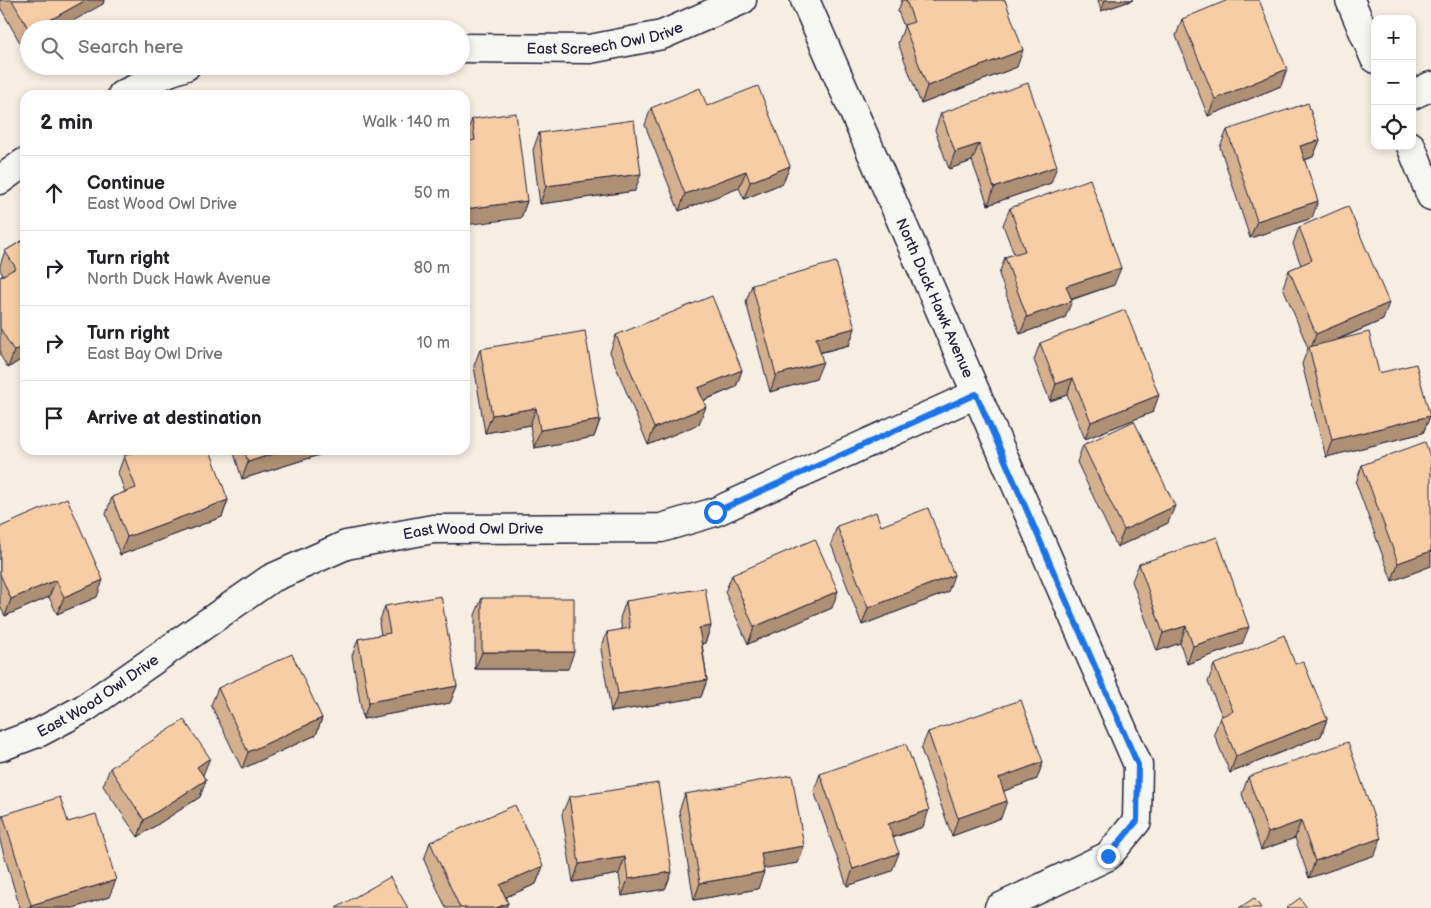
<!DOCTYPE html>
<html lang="en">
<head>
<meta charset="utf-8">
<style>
	:root { --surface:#fff; --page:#f2f2f2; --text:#202124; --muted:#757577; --line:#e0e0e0 }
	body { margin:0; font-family:"Balsamiq Sans",sans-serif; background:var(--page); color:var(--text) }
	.controls { position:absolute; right:15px; top:15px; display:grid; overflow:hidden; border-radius:10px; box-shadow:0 2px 8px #0003 }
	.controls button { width:45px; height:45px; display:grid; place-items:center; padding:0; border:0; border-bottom:1px solid var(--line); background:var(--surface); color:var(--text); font:25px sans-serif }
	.stop { position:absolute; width:15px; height:15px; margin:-11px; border:4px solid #1a73e8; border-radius:50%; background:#fff }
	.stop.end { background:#1a73e8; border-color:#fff; box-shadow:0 1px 5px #0008 }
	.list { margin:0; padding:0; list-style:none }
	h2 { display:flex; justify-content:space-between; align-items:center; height:65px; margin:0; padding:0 20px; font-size:21px }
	h2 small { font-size:16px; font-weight:400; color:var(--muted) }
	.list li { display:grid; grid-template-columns:32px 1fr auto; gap:15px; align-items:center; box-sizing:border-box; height:75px; padding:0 20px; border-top:1px solid var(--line) }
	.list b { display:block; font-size:19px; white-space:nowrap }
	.list p { margin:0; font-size:16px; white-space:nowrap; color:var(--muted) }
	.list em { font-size:16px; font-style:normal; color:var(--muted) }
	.icon { flex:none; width:28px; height:28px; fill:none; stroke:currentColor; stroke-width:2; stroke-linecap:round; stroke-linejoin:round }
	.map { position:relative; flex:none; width:1431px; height:908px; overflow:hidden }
	.search { position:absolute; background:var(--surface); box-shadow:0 2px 8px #0003; left:20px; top:20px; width:450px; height:55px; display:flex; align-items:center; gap:12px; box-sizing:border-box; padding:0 18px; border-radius:28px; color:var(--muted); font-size:19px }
	.panel { position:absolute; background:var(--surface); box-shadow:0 2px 8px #0003; left:20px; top:90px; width:450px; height:365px; border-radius:15px }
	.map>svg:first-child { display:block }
</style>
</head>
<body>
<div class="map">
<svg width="1431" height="908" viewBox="0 0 1431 908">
	<rect width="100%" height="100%" fill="#f6eee3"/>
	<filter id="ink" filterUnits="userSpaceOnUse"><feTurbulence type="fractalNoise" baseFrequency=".02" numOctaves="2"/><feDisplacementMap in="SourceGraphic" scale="10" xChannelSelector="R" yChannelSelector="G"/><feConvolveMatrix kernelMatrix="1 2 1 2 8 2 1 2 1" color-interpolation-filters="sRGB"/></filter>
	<g filter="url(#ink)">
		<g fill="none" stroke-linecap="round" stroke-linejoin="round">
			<g stroke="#22223b" stroke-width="31">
				<g id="minor">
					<path id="s1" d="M805,0L1138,765L1137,821L1108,856L999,908"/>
					<path d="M1350,0L1375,59"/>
					<path id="s2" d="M461,48L590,49L662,35L742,0"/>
					<path d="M122,95L169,72L186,66"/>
					<path d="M1412,95L1431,86"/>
					<path d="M1411,146L1431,196"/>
					<path d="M0,180L25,162"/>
					<path id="s3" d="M0,747L40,732L85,708L270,579L346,545L433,529L661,528L715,512L976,394"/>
				</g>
			</g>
			<use href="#minor" stroke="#f6f6f2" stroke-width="28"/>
		</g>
		<path fill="#d4b08f" stroke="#22223b" d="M0,0H104L103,4L29,29V45L23,48L0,7Z
			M902,0H1005L1017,67L921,104L898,43L904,27L898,11Z
			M1098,0H1133L1101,11Z
			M1182,19L1281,86L1208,116L1176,36Z
			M707,106L790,166L783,183L744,199L739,188L679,211L645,125L651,108Z
			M941,113L1051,183L988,205L972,161L949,169L935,130Z
			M472,119L527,201L521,218L466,141V136Z
			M1227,130L1320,140L1313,157L1305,160L1312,218L1250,238L1220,147Z
			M539,133L635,191L540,204L533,150Z
			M1010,208L1114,285L1071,300L1065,318L1020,334L999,274L1005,257L1014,254L1003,225Z
			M1299,227L1383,320L1335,341L1379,373L1430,416L1423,433L1326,457L1302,364L1308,348L1283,287L1289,270L1301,265L1293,244Z
			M25,239V357L8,368L0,355V277L3,275L0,270V265L5,251Z
			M752,285L855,328L849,345L820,353L816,379L770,392L746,302Z
			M616,335L742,370L736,387L703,401L699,424L648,445L610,352Z
			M1040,343L1153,412L1085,439L1067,395L1050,401L1034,360Z
			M480,349L600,420L594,437L534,448L530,425L485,433L474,366Z
			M1083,445L1168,523L1117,547L1077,462Z
			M233,450H333L332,451L242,479Z
			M124,456L228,500L222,517L120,555L106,514L112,497L125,492L118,473Z
			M1362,465L1431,566L1392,581L1356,483Z
			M837,526H881L948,592L862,625L831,544Z
			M0,527L97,597L57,614L49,597L5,616L0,606Z
			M1139,564L1242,644L1187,664L1180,643L1157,651L1132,581Z
			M732,575L832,608L748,644L725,592Z
			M482,598L568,669H475V615Z
			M626,601L711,626L705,643H702L707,680L701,697L611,712L601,649L607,632L622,630L620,618Z
			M385,606L457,686L450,703L363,719L352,656L358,639L381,635L379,623Z
			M1295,664L1327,719L1321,736L1230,773L1214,734L1220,717L1222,716L1208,682L1214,665Z
			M218,688L322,718L316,735L242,769L211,705Z
			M928,732L1037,779L1004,791L1001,818L952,836L921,749Z
			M110,768L203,775V776L206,780L200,797L138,837L103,786Z
			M820,774L923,827L893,838L892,871L847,886L814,791Z
			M1248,777L1375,855L1309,878L1295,838L1261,850L1242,794Z
			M685,794L804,846L798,863L763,868L758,889L694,900L679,811Z
			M569,797L672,872L665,889L622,896L619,874L573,882L562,814Z
			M3,815L68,822L109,897L73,908H20L0,841V823Z
			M430,842L543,866L536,884L506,897V908H446L424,860Z"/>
		<path fill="#ad9074" stroke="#22223b" d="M86,0H104L103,4L59,29H34Z
			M1105,0H1133L1101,11Z
			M29,33V45L23,48Z
			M1023,50L1017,67L921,104L927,86Z
			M1287,69L1281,86L1208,116L1215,99Z
			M1320,140L1313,157L1294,163L1300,146Z
			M979,144L972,161L949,169L955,152Z
			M790,166L783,183L744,199L750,182Z
			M1057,166L1051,183L988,205L994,188Z
			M746,171L739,188L679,211L685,194Z
			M641,174L635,191L540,204L546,186Z
			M527,201L521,218L465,225V209Z
			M1318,201L1312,218L1250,238L1257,221Z
			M1121,268L1114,285L1060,303L1066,286Z
			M1072,301L1065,318L1020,334L1027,317Z
			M1389,303L1383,320L1310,351L1316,334Z
			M855,328L849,345L810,355L816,338Z
			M25,344V357L8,368L14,351Z
			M823,362L816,379L770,392L776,375Z
			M742,370L736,387L692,405L698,388Z
			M1073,378L1067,395L1050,401L1056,384Z
			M1159,395L1153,412L1085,439L1091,422Z
			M470,399L465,412V400Z
			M706,407L699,424L648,445L654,428Z
			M536,408L530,425L485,433L492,415Z
			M1430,416L1423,433L1326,457L1332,440Z
			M600,420L594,437L534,448L540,430Z
			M285,450H333L332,451L242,479L248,462Z
			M228,500L222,517L120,555L127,537Z
			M1175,506L1168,523L1117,547L1124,530Z
			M1431,551V566L1392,581L1398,563Z
			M954,575L948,592L862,625L868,608Z
			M56,580L49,597L5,616L11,599Z
			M103,580L97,597L57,614L64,597Z
			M838,591L832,608L748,644L754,627Z
			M711,626L705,643L693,645L699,628Z
			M1186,626L1180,643L1157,651L1163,633Z
			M1249,627L1242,644L1187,664L1193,646Z
			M482,652H574L568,669H475Z
			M707,680L701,697L611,712L618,694Z
			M457,686L450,703L363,719L369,702Z
			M322,718L316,735L242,769L248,752Z
			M1327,719L1321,736L1230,773L1236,756Z
			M210,758L203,775L191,784L197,767Z
			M1043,762L1037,779L993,795L999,778Z
			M206,780L200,797L138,837L144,820Z
			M1007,801L1001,818L952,836L958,818Z
			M929,810L923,827L882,841L888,824Z
			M1301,821L1295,838L1261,850L1268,833Z
			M1381,838L1375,855L1309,878L1315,861Z
			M804,846L798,863L755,870L761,853Z
			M899,853L892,871L847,886L853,869Z
			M625,857L619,874L573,882L579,864Z
			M543,866L536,884L494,902L500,885Z
			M672,872L665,889L622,896L628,879Z
			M764,872L758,889L694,900L700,883Z
			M116,880L109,897L73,908H30L31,905Z
			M508,903L506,908H496Z"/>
		<path fill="#f7cda6" stroke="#22223b" d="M12,0H86L34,29H29V30Z
			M906,0H1005L1023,50L927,86L904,25L914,22Z
			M1228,0H1259L1287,69L1215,99L1182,19Z
			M1028,83L1057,166L994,188L979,144L955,152L941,113Z
			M758,86L790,166L750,182L746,171L685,194L651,108L700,88L707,106Z
			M1308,103L1320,140L1300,146L1318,201L1257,221L1227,130Z
			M516,113L527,201L465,209V142L475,140L472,119Z
			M634,120L641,174L546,186L539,133Z
			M1090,179L1121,268L1066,286L1072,301L1027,317L1005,257L1025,251L1010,208Z
			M1348,206L1389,303L1316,334L1289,270L1312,260L1299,227Z
			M25,239V344L14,351L0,328V277L16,268L5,251Z
			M836,262L855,328L816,338L823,362L776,375L752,285Z
			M712,296L742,370L698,388L706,407L654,428L616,335Z
			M1125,310L1159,395L1091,422L1073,378L1056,384L1040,343Z
			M585,331L600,420L540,430L536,408L492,415L480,349Z
			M1369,332L1379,373L1416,364L1430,416L1332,440L1309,347Z
			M465,377L470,399L465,400Z
			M1134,421L1175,506L1124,530L1083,445Z
			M1425,442L1431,459V551L1398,563L1362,465Z
			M139,450H210L228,500L127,537L112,497L136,488L124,456Z
			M244,450H285L248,462Z
			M67,498L103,580L64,597L56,580L11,599L0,574V527Z
			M928,508L954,575L868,608L837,526L876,512L881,526Z
			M1217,537L1249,627L1193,646L1186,626L1163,633L1139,564Z
			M815,539L838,591L754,627L732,575Z
			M705,588L711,626L699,628L707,680L618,694L607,632L630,628L626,601Z
			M441,596L457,686L369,702L358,639L390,633L385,606Z
			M482,598H574V652H482Z
			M1284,635L1295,664L1303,661L1327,719L1236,756L1220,717L1233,711L1214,665Z
			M292,654L322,718L248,752L218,688Z
			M1021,700L1043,762L999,778L1007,801L958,818L928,732Z
			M184,720L210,758L197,767L206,780L144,820L110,768Z
			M1348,742L1381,838L1315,861L1301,821L1268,833L1248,777Z
			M906,744L929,810L888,824L899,853L853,869L820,774Z
			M792,775L804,846L761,853L764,872L700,883L685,794Z
			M658,783L672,872L628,879L625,857L579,864L569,797Z
			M60,797L68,822L96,814L116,880L31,905L3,815Z
			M515,805L543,866L500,885L508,903L496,908H460L430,842Z
			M390,877L408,908H336Z
			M1254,898L1261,908H1239Z
			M1300,898L1307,908H1286Z"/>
	</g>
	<g fill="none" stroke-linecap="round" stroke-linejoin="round" filter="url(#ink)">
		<path stroke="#1a73e8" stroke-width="6" d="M715,512L976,394L1138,765L1137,821L1108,856"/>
	</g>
	<g text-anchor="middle" stroke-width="4" stroke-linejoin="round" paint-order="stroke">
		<g font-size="15" fill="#22223b" stroke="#f6f6f2">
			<text dy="5" stroke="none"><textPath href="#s2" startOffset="145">East Screech Owl Drive</textPath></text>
			<text dy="5" stroke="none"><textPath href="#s1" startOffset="325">North Duck Hawk Avenue</textPath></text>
			<text dy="5" stroke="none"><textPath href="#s3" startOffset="531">East Wood Owl Drive</textPath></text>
			<text dy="5" stroke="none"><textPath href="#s3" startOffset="111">East Wood Owl Drive</textPath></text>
		</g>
	</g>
</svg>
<div class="controls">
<button>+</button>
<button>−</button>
<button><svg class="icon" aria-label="locate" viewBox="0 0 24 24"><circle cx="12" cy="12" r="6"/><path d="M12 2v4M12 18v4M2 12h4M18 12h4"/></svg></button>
</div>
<div class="stop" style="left:715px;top:512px"></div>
<div class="stop end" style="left:1108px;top:856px"></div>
<div class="search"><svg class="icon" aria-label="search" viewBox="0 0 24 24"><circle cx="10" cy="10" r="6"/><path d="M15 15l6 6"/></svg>Search here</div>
<section class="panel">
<h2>2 min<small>Walk · 140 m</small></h2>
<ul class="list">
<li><svg class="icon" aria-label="ahead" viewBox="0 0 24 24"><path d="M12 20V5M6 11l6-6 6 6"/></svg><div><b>Continue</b><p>East Wood Owl Drive</p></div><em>50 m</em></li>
<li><svg class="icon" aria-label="right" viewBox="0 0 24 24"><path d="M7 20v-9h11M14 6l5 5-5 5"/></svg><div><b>Turn right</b><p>North Duck Hawk Avenue</p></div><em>80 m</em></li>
<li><svg class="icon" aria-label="right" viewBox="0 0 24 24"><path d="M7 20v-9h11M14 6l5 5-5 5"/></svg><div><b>Turn right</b><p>East Bay Owl Drive</p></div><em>10 m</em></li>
<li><svg class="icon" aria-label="arrive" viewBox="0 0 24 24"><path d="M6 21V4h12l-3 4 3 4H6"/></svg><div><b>Arrive at destination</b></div></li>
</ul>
</section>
</div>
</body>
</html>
